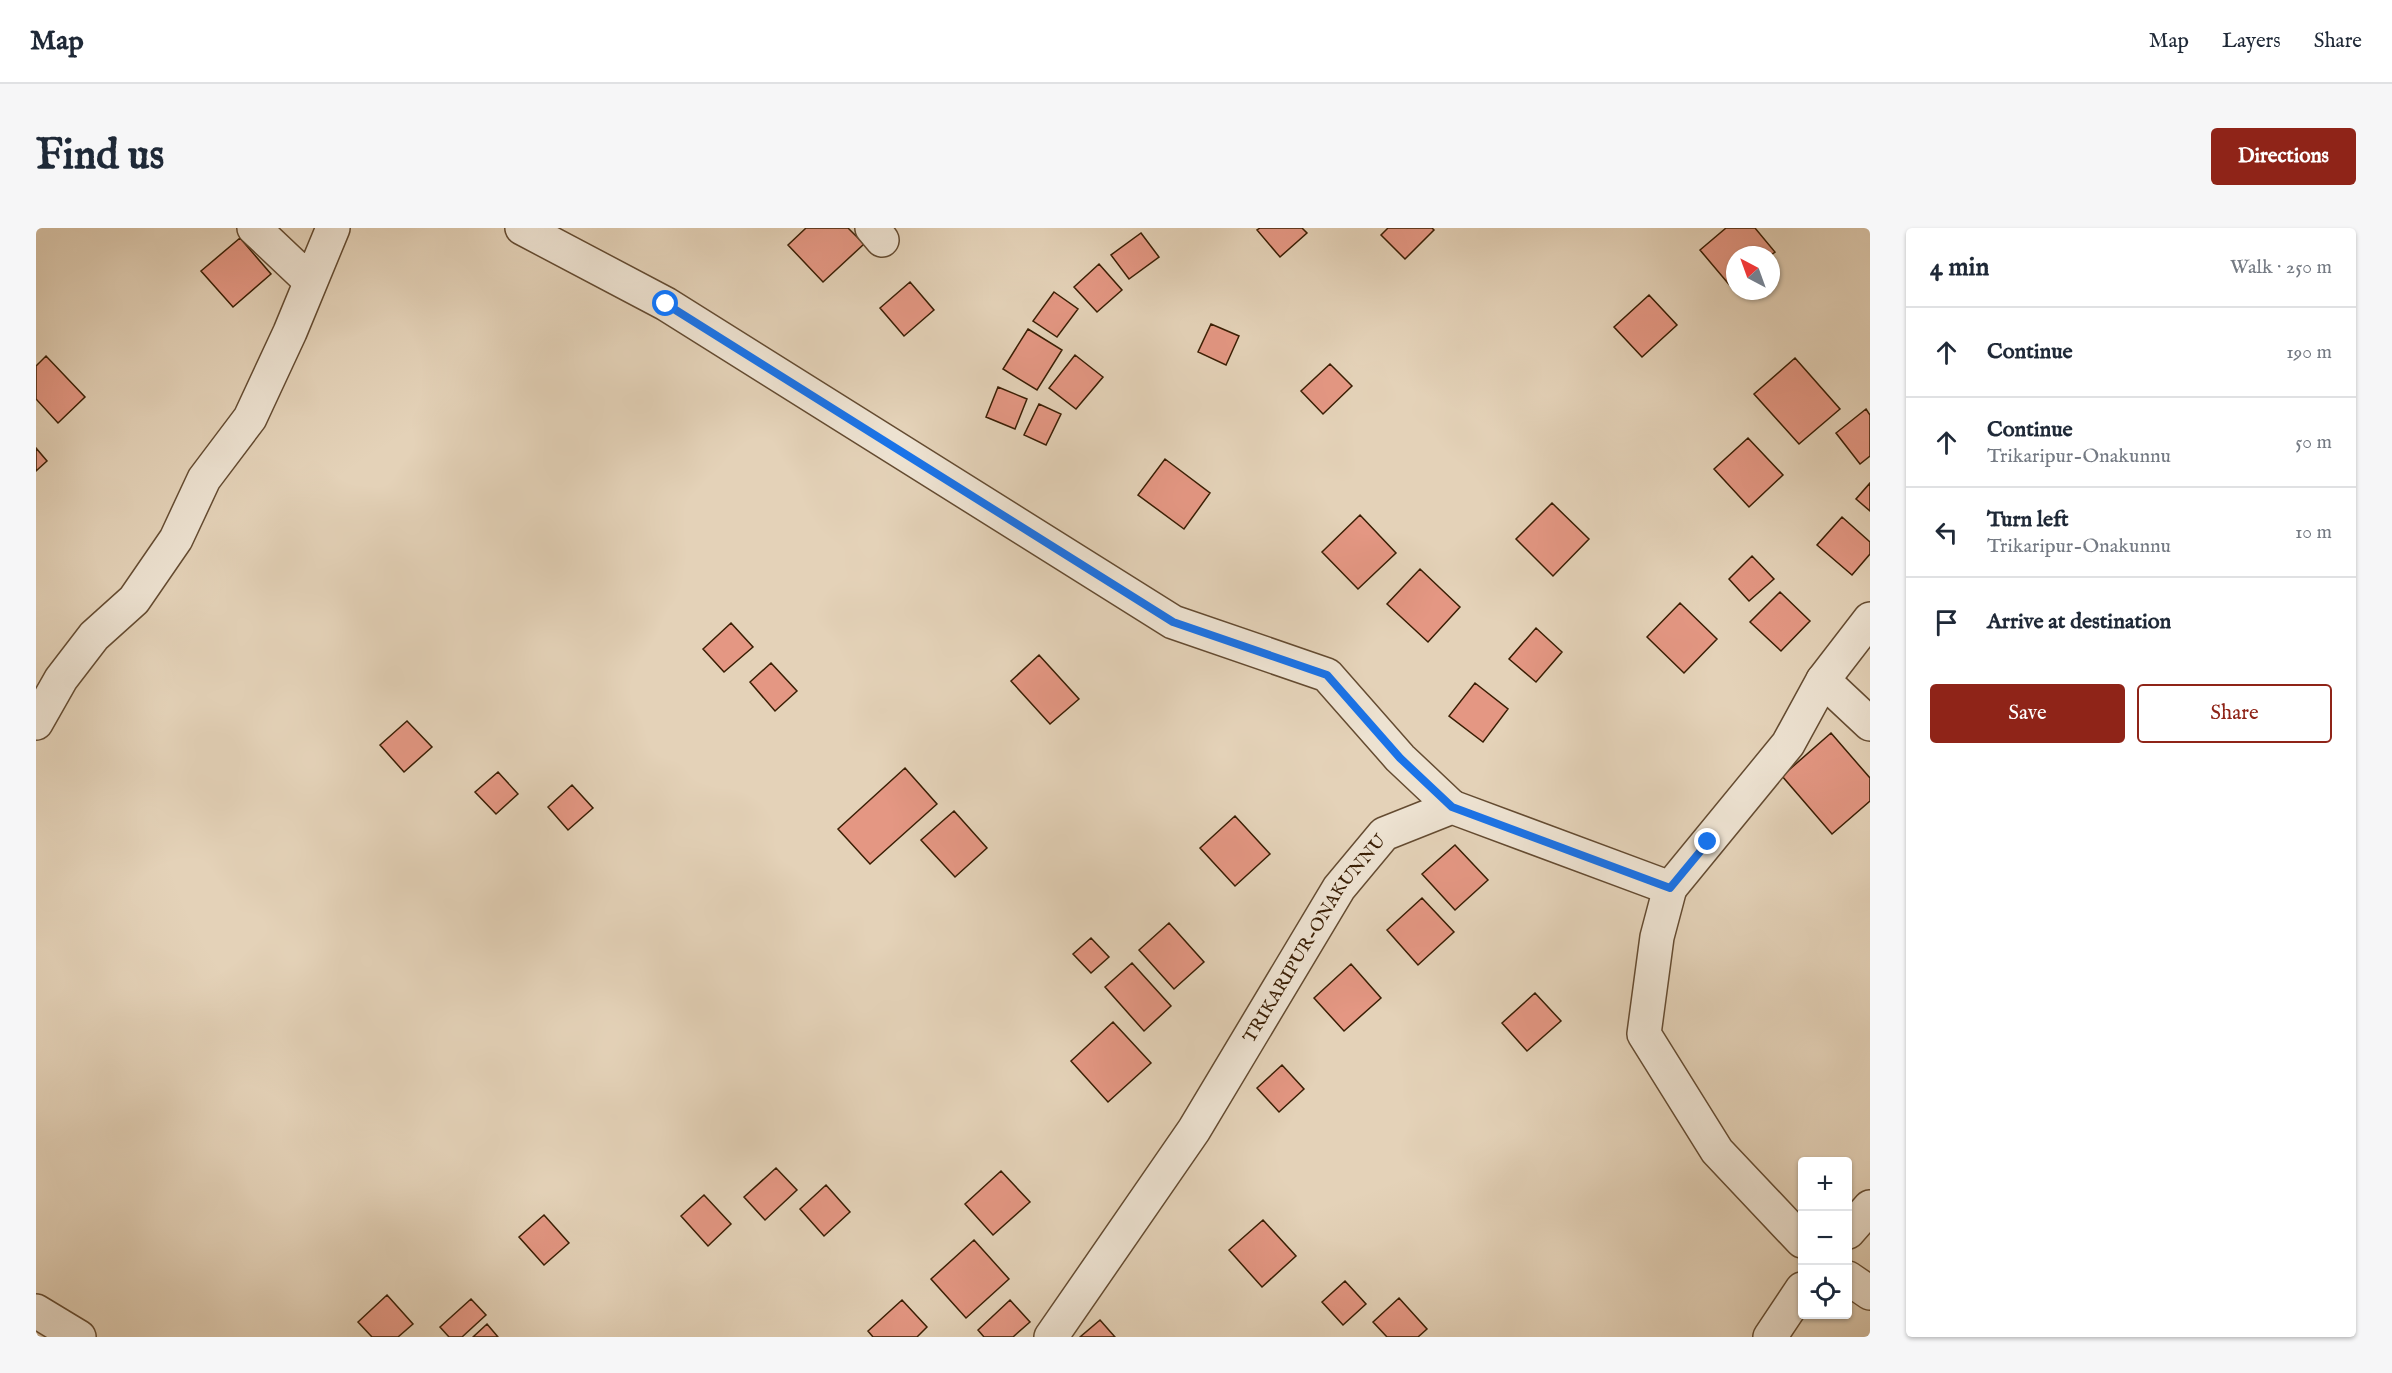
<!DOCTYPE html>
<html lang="en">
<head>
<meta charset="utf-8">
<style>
	:root { --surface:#fff; --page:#f6f6f7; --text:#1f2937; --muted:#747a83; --line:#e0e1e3; --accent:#8f2418 }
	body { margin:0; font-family:"IM FELL English",serif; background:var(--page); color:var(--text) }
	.controls { position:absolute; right:18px; bottom:18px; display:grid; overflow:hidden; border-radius:6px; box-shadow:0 2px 4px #0004 }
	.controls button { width:54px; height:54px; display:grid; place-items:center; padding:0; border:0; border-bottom:2px solid var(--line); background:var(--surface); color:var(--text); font:30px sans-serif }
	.compass { position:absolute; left:1690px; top:18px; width:54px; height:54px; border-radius:50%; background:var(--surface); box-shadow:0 2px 4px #0004; rotate:319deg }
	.stop { position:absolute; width:18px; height:18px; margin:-14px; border:4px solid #1a73e8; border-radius:50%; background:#fff }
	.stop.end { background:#1a73e8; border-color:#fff; box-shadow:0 2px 6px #0008 }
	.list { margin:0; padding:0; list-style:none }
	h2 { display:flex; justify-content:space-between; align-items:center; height:78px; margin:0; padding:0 24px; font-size:26px }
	h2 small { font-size:20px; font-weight:400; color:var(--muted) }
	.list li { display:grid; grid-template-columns:39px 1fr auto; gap:18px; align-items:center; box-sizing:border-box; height:90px; padding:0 24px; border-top:2px solid var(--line) }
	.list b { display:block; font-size:22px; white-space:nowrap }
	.list p { margin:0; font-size:20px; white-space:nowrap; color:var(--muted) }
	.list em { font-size:20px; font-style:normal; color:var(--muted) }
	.actions { display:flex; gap:12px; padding:18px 24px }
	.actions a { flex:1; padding:14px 0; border:2px solid var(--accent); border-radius:6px; text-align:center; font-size:21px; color:var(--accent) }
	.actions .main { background:var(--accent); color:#fff }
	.icon { flex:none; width:33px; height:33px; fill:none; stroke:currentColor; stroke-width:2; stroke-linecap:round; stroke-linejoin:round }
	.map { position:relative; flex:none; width:1834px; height:1109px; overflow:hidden; border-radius:6px }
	header { display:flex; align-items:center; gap:36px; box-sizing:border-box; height:84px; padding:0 30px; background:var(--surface); border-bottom:2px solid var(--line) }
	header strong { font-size:28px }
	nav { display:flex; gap:33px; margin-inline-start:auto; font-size:21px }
	.intro { display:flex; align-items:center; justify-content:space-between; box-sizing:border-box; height:144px; padding:0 36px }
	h1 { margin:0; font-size:42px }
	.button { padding:15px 27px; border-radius:6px; background:var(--accent); color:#fff; font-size:21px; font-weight:700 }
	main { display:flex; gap:36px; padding:0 36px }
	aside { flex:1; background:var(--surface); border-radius:6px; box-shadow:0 2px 4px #0004 }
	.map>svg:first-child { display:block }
</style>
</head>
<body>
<header>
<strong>Map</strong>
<nav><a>Map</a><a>Layers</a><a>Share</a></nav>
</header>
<div class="intro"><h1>Find us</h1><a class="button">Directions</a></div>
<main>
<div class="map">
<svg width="1834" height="1109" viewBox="0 0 1834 1109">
	<rect width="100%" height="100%" fill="#e4d2b8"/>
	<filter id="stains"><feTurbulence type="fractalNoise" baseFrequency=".00333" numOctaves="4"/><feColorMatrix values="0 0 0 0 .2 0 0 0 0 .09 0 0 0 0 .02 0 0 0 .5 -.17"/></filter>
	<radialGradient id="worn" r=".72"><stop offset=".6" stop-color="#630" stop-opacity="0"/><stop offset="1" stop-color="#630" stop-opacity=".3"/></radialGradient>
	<path fill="#e49783" stroke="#3a1e04" stroke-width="1.5" d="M770,0H812L828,16L787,54L752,17Z
		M1224,0H1266L1271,5L1244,29L1221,2Z
		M1352,0H1396L1398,2L1369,31L1345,7Z
		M1690,0H1719L1739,24L1735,27H1699V58L1696,60L1664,22Z
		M1105,5L1123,29L1093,51L1075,27Z
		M204,10L235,46L197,79L165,43Z
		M1063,36L1086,62L1061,84L1038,59Z
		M874,54L898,82L868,108L844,80Z
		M1018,64L1042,81L1021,109L997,93Z
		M1613,67L1641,97L1606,129L1578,99Z
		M1175,96L1203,108L1190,137L1162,124Z
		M992,101L1026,122L1001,162L967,141Z
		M1039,127L1067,149L1040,181L1013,160Z
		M10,128L49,169L22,195L0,171V138Z
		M1759,130L1804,181L1763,216L1718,166Z
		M1294,136L1316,158L1287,186L1265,163Z
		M962,159L991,171L979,201L950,189Z
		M1003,176L1025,186L1010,217L988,207Z
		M1830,181L1834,187V228L1824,236L1800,205Z
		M1712,210L1747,247L1713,279L1678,241Z
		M0,220L11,233L0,243Z
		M1129,231L1174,265L1148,301L1102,267Z
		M1834,255V283L1820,271Z
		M1516,275L1553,311L1517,348L1480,311Z
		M1324,287L1360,325L1322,361L1286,324Z
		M1806,289L1834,314V326L1816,347L1781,317Z
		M1716,328L1738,351L1713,373L1693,351Z
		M1384,341L1424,379L1392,414L1351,376Z
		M1744,364L1774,393L1745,423L1714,394Z
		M1644,375L1681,411L1648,445L1611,409Z
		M695,395L717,419L688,444L667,421Z
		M1500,400L1526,424L1500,454L1473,431Z
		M1003,427L1043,471L1014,496L975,453Z
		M735,435L761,463L739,483L714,454Z
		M1439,455L1472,481L1447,514L1413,488Z
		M371,493L396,519L368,544L344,517Z
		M1795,505L1834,550V573L1796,606L1746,548Z
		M869,540L901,576L834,636L802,601Z
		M462,544L482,566L460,586L439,564Z
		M536,557L557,580L532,602L512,579Z
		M918,583L951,620L919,649L885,612Z
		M1199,588L1234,626L1199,658L1164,620Z
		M1419,617L1452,652L1419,682L1386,646Z
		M1386,670L1418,704L1382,737L1351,702Z
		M1133,695L1168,734L1138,761L1103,722Z
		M1055,710L1073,729L1055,745L1037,726Z
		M1096,735L1135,778L1108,803L1069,759Z
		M1315,736L1345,770L1308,803L1278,770Z
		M1499,765L1525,793L1491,823L1466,795Z
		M1077,794L1115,835L1072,874L1035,833Z
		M1246,837L1268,861L1243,884L1221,860Z
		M740,940L761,962L729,992L708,969Z
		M965,943L994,974L957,1007L929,976Z
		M790,957L814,984L788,1008L764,981Z
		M668,967L695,996L672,1018L645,988Z
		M508,987L533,1015L508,1037L483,1009Z
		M1227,992L1260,1028L1226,1059L1193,1022Z
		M938,1012L973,1051L930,1090L895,1051Z
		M1309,1053L1330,1076L1307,1097L1286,1074Z
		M351,1067L377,1096L362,1109H336L322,1094Z
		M1363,1070L1391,1101L1382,1109H1351L1337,1094Z
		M435,1071L450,1087L426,1109H413L404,1099Z
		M866,1072L891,1099L881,1109H837L832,1103Z
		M974,1072L994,1094L977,1109H948L942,1102Z
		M1064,1092L1079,1109H1044Z
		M451,1096L462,1109H437Z"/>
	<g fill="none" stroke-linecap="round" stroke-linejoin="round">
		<g stroke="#644b31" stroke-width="36">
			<path id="minor" d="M218,0L274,53
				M486,0L630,76L1137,394L1291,447L1364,530L1416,579
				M836,0L846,12
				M1787,452L1834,496
				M0,495L25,451L58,408L98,372L140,311L168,251L214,190L254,104L297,0
				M1634,660L1621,709L1608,806L1681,923L1766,1013
				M1812,1004L1834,979
				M1812,1050L1834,1065
				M0,1083L43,1109
				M1734,1109L1766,1061"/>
		</g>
		<g stroke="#644b31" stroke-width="36">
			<g id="tertiary">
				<path id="s1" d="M1015,1109L1158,902L1303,660L1348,606L1416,579L1634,660L1752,516L1787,452L1834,391"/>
			</g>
		</g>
		<use href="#minor" stroke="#ede2d1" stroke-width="33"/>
		<use href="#tertiary" stroke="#ede2d1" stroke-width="33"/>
	</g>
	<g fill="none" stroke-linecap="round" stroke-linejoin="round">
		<path stroke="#1a73e8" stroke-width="8" d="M630,76L1137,394L1291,447L1364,530L1416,579L1634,660L1672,614"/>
	</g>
	<g text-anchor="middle" stroke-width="4.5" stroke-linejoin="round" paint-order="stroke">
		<g font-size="18" fill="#3a1e04" stroke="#ede2d1">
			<text dy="6" stroke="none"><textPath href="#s1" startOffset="478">TRIKARIPUR-ONAKUNNU</textPath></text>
		</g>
	</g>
	<rect width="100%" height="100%" filter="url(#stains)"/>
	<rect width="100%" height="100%" fill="url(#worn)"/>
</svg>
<div class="controls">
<button>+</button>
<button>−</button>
<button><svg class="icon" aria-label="locate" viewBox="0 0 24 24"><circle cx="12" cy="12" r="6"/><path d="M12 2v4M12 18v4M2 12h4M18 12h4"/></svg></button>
</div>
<svg class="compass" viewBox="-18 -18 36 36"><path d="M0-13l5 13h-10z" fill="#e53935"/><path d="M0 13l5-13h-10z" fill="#747a83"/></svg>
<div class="stop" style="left:630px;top:76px"></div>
<div class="stop end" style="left:1672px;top:614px"></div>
</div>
<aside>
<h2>4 min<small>Walk · 250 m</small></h2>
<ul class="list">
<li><svg class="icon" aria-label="ahead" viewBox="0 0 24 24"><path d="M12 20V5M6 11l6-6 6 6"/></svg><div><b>Continue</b></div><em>190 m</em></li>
<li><svg class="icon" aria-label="ahead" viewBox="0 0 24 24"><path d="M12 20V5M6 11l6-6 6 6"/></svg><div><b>Continue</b><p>Trikaripur-Onakunnu</p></div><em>50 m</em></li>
<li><svg class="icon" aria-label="left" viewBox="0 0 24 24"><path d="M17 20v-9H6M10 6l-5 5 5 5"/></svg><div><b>Turn left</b><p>Trikaripur-Onakunnu</p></div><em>10 m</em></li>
<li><svg class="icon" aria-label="arrive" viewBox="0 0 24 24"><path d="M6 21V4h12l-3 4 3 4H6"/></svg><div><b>Arrive at destination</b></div></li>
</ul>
<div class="actions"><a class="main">Save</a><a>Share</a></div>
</aside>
</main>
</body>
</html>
